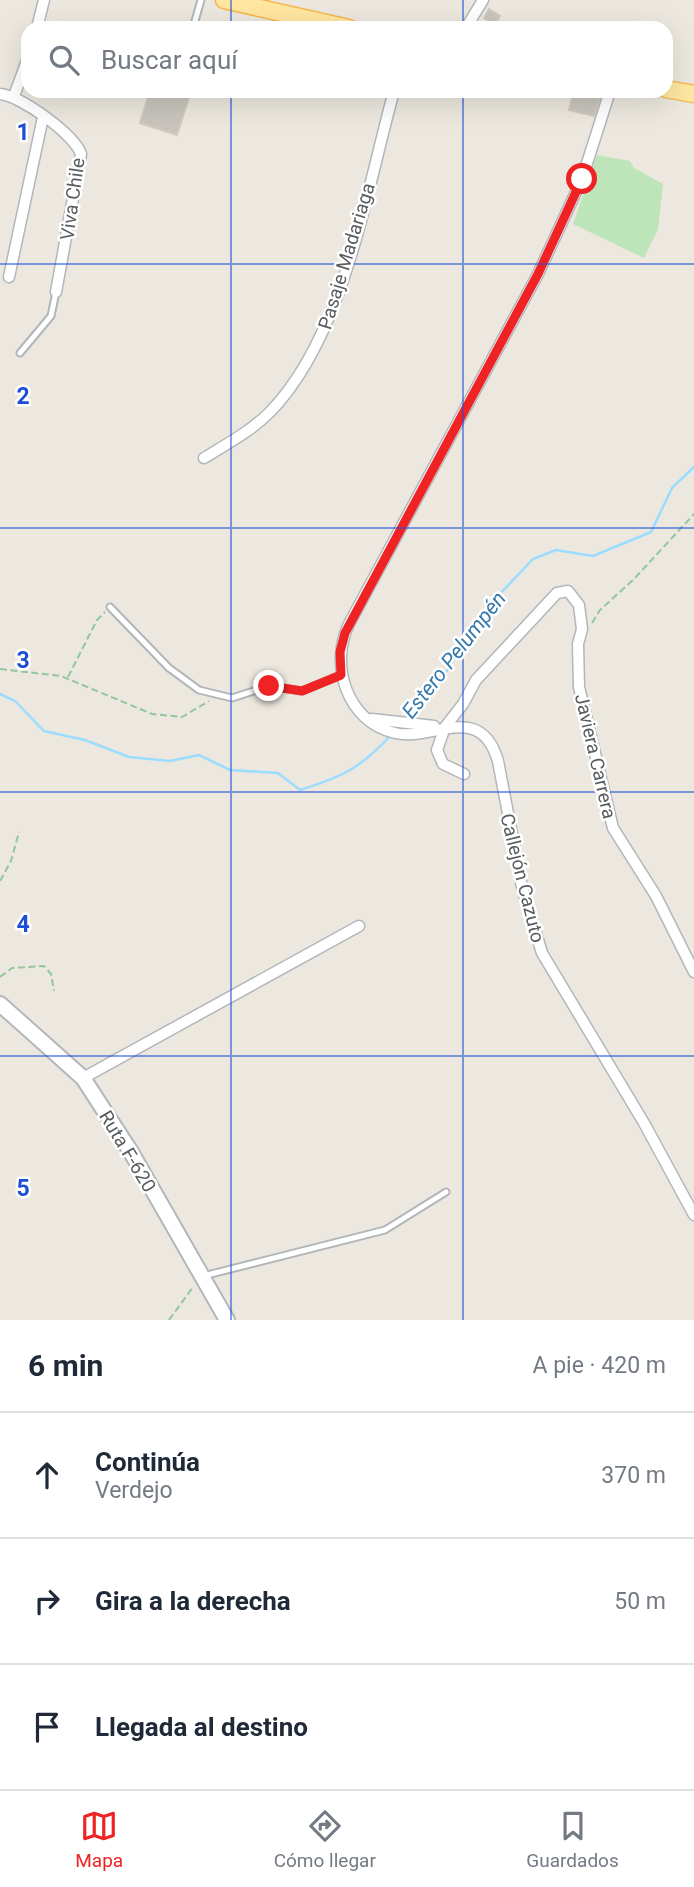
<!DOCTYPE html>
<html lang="es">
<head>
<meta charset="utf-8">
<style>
	:root { --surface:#fff; --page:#f6f6f7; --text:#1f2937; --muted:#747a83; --line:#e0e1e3; --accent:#ef2224 }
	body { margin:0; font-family:Roboto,sans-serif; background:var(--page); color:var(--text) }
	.stop { position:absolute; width:21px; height:21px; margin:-16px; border:5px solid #ef2224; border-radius:50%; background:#fff }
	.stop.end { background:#ef2224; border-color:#fff; box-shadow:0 2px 7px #0008 }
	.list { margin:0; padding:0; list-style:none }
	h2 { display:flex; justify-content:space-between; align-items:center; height:91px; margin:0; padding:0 28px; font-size:30px }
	h2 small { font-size:23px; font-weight:400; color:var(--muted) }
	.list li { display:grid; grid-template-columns:46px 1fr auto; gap:21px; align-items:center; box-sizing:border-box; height:126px; padding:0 28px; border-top:2px solid var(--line) }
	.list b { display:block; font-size:26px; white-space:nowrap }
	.list p { margin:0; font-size:23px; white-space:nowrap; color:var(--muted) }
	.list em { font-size:23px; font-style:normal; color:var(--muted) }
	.icon { flex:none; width:38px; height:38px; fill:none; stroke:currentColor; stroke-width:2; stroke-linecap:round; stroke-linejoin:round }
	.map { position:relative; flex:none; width:694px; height:1320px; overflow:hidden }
	.search { position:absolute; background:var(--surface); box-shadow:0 7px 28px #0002; left:21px; right:21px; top:21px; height:77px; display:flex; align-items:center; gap:18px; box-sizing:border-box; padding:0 24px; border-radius:21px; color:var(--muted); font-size:26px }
	.sheet { height:469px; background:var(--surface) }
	nav { display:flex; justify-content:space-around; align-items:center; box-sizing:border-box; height:98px; border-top:2px solid var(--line); background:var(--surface); font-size:19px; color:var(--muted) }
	nav a { display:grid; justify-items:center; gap:4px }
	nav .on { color:var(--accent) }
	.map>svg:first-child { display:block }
</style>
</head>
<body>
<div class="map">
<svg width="694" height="1320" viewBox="0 0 694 1320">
	<rect width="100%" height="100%" fill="#ece8df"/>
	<path fill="#bde5b9" d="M597,155L630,161L634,168L663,184L658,229L644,258L573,224Z"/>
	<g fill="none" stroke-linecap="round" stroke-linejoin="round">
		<path stroke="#9cdcff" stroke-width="2.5" d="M0,694L15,701L44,731L85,740L129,757L170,761L199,755L230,770L278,773L300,790C342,777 361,768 391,735
			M405,719L446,672L481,614L533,559L556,550L593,556L651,532L672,488L694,467"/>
	</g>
	<path fill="#c9c5be" stroke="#d1c9bd" stroke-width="2" d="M489,9L500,16L495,24L484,18Z
		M150,91H191L177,135L140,123Z
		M574,91L600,98L594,116L569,110Z"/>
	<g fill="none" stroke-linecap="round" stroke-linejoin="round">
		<g stroke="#b2b6bb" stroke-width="9">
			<path id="lane" d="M193,28L201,0
				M20,353L51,316L56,292
				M110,607L169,668L199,690L232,698L269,686L302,691L341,675
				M203,1276L385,1230L446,1192"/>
		</g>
		<g stroke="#b2b6bb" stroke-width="13">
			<path id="street" d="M37,28L44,0
				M466,28L483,0
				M610,91L582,179L538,274L349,624C329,665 347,722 395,733C432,742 480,700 498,761L522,887L542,953L644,1123L694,1215
				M0,94C21,96 74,134 81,154L56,292
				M14,96L28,58
				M9,277L43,117
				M204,458C227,444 251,431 270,412C344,336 366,192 394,91
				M372,719L434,726
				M464,774L443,764L437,750L445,727L463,704L476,680L557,593L568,591L579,605L582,629L578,644L579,687L613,828L656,896L694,972
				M83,1078L359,926"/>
		</g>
		<g stroke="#b3b7bd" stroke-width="18">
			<path id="secondary" d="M0,1004L83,1078L131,1152L227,1320"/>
		</g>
		<g stroke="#f6b84e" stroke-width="19">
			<path id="primary" d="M224,0L349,28
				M666,89L694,94"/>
		</g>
		<path stroke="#92c69c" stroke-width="2" stroke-dasharray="7 3.5" stroke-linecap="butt" d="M592,623L600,610L634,579L694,514
			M0,669L61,676L152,714L182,717L209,701
			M68,677L97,620L105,612
			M0,881L11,861L19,832
			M0,977L12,968L44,966L51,974L54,991
			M169,1320L193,1287"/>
		<use href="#lane" stroke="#fff" stroke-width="5"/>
		<use href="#street" stroke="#fff" stroke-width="10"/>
		<use href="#secondary" stroke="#fff" stroke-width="14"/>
		<use href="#primary" stroke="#ffe7a1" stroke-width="16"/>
	</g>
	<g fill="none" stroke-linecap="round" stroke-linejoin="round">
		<path stroke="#ef2224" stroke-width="9" d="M269,686L302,691L341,675L340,652L345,633L538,274L582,179"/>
	</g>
	<path fill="none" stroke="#1d4ed8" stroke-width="2" stroke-opacity="0.55" d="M231,0V28M463,0V28M231,91V1320M463,91V1320M0,264H694M0,528H694M0,792H694M0,1056H694"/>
	<g text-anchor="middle" stroke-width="5" stroke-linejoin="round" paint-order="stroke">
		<g font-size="19" fill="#585d61" stroke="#fff">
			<text transform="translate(72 199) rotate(-82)" y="7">Viva Chile</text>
			<text transform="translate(346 256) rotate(-73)" y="7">Pasaje Madariaga</text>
			<text transform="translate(596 756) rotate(77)" y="7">Javiera Carrera</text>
			<text transform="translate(523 878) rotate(76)" y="7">Callejón Cazuto</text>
			<text transform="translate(128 1151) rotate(59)" y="7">Ruta F-620</text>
		</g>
		<g font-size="21" font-style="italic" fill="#3579ab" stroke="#fff">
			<text transform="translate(454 655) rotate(-52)" y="7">Estero Pelumpén</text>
		</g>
	</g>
	<g font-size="23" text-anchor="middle" font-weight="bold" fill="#1d4ed8" stroke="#fff" stroke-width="5" stroke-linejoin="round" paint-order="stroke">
		<text x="23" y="140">1</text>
		<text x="23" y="404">2</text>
		<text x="23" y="668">3</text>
		<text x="23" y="932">4</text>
		<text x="23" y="1196">5</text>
	</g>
</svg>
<div class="stop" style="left:582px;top:179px"></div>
<div class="stop end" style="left:269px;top:686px"></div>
<div class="search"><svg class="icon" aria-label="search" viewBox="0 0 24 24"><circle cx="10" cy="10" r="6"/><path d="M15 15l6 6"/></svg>Buscar aquí</div>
</div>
<section class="sheet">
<h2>6 min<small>A pie · 420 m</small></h2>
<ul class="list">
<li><svg class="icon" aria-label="ahead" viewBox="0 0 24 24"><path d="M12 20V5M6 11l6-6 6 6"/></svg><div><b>Continúa</b><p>Verdejo</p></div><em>370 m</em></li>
<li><svg class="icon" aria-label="right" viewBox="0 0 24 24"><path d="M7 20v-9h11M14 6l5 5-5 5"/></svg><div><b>Gira a la derecha</b></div><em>50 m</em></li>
<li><svg class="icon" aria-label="arrive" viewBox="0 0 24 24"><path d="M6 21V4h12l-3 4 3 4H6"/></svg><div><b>Llegada al destino</b></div></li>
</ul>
</section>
<nav>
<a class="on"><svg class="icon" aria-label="map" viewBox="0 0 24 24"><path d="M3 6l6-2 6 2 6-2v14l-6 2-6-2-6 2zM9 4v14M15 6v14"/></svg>Mapa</a>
<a><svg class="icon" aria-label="directions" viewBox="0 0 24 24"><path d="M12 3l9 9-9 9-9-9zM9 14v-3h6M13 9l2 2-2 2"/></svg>Cómo llegar</a>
<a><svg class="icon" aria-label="saved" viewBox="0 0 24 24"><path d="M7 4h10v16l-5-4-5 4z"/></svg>Guardados</a>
</nav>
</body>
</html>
